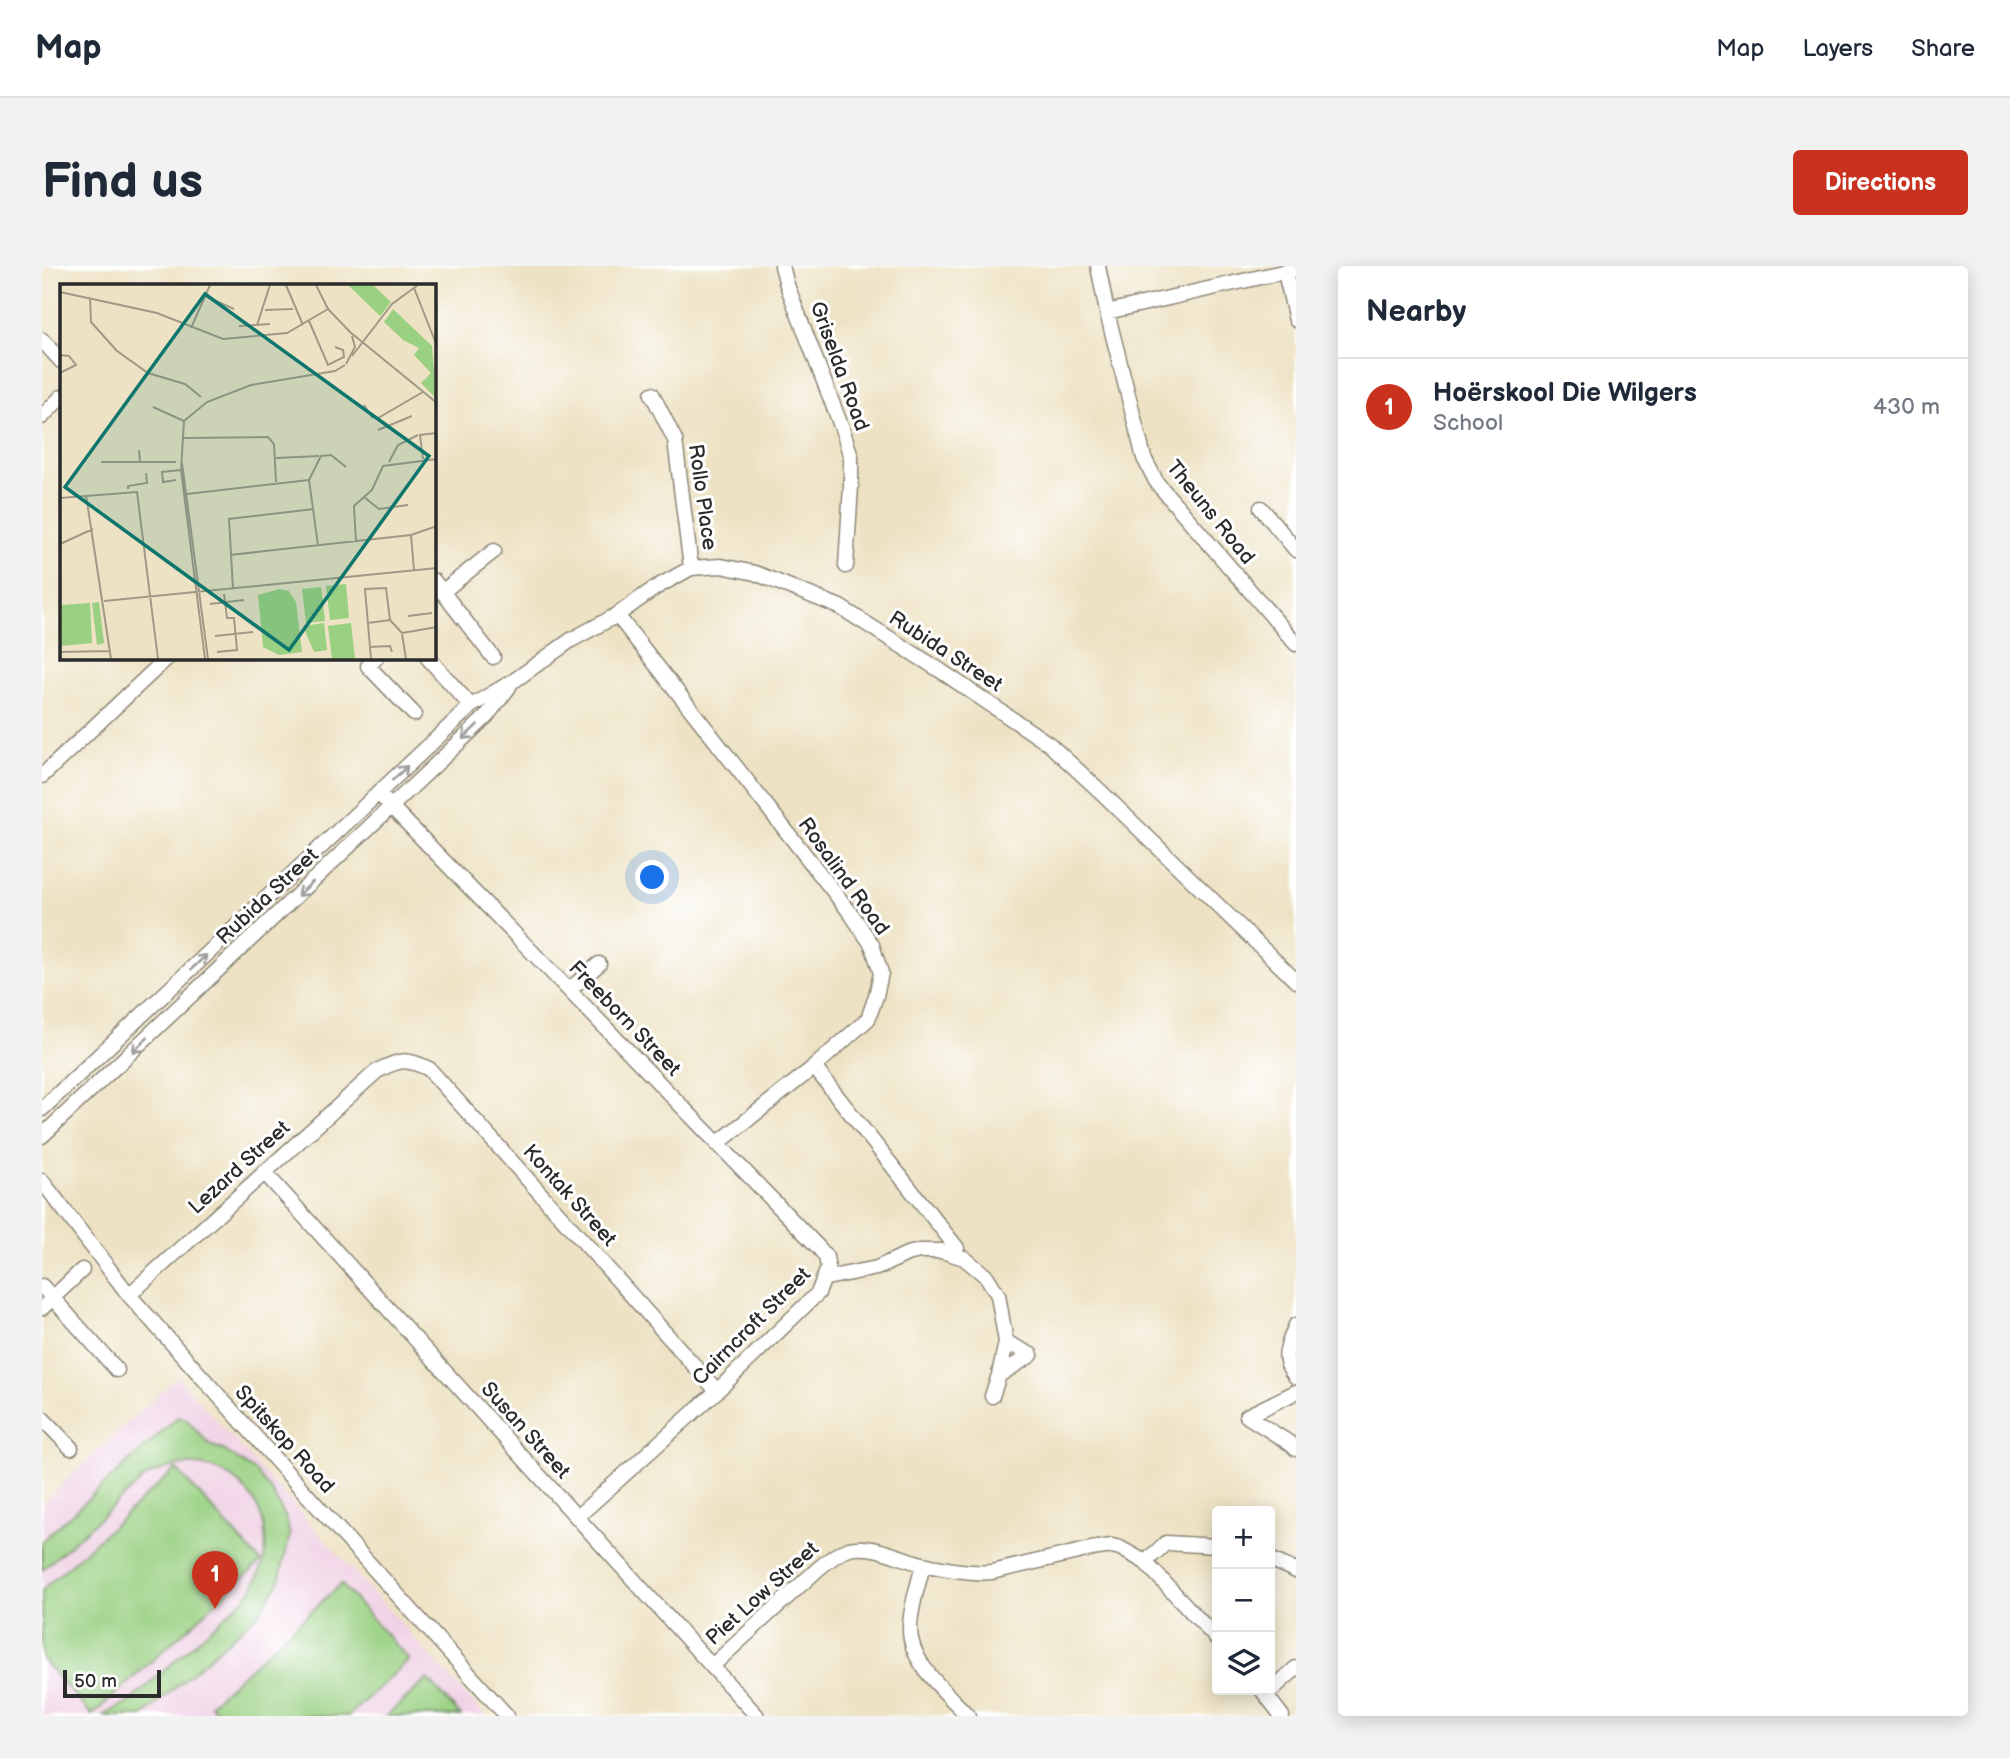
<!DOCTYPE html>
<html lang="en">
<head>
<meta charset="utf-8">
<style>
	:root { --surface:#fff; --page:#f2f2f3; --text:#1f2937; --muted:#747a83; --line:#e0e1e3; --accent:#c8321e }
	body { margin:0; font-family:"Balsamiq Sans",sans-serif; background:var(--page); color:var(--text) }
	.controls { position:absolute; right:21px; bottom:21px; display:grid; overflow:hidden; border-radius:7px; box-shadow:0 4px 18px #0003 }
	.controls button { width:63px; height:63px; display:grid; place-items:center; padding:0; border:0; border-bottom:2px solid var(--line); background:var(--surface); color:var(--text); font:35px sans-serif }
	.scale { position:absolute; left:21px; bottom:18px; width:98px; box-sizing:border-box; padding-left:7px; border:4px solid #2b2b2b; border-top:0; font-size:19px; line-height:24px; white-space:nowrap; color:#2b2b2b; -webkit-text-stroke:5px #fff; paint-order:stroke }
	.you { position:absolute; left:611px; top:612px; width:24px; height:24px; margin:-18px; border:5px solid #fff; border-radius:50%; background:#1a73e8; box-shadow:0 0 0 10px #1a73e833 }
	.badge { display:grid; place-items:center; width:46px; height:46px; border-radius:50%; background:var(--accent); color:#fff; font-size:23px; font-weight:700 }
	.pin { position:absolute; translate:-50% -58px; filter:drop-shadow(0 2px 4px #0008) }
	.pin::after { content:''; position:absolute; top:37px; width:24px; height:21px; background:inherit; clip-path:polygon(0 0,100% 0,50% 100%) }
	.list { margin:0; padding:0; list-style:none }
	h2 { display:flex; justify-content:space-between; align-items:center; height:91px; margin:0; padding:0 28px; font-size:30px }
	h2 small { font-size:23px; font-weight:400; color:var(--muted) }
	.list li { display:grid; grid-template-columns:46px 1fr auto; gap:21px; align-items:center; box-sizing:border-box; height:98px; padding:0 28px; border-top:2px solid var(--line) }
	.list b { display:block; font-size:26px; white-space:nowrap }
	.list p { margin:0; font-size:23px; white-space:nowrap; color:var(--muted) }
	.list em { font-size:23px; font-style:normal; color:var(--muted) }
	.icon { flex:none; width:38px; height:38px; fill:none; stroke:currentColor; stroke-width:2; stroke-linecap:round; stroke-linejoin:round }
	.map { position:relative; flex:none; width:1254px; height:1450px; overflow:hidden; border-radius:7px }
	header { display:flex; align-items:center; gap:42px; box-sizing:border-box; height:98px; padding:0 35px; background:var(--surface); border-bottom:2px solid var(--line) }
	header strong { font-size:33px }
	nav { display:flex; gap:38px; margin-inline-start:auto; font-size:24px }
	.intro { display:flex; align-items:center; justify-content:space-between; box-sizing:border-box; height:168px; padding:0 42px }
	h1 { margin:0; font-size:49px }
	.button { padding:18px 32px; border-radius:7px; background:var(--accent); color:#fff; font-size:24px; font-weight:700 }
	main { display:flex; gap:42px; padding:0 42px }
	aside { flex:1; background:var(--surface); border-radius:7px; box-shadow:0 4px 18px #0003 }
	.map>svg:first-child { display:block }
</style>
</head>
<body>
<header>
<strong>Map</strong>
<nav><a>Map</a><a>Layers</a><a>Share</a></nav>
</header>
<div class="intro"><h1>Find us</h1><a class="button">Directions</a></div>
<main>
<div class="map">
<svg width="1254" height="1450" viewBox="0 0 1254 1450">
	<rect width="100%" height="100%" fill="#fff"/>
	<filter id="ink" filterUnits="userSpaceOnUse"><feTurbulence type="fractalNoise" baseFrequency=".0143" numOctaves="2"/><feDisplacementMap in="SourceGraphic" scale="14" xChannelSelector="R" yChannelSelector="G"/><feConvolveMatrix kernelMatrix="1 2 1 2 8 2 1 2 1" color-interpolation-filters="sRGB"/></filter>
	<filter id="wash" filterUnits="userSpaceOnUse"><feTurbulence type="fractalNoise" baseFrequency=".00686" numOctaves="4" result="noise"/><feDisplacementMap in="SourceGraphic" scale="28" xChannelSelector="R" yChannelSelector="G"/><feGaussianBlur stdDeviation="1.57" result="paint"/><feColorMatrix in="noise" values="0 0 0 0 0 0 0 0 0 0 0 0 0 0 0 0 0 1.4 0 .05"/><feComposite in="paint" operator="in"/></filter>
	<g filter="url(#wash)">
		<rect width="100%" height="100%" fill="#ede2c3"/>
		<path fill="#f0d0e4" d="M135,1111L443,1450H0V1237Z"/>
		<path fill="#9ad082" stroke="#627e56" stroke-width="2" d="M136,1151L143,1152L168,1179L183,1185L214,1206L229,1225L244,1252L248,1269L237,1316L217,1347L101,1450H60L86,1437L204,1331C262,1254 180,1163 101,1213L0,1304V1275Z
			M134,1203L219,1296L50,1449L0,1393V1324Z
			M299,1318L367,1394L306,1450H179L168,1438Z
			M386,1413L419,1450H344Z"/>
	</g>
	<g filter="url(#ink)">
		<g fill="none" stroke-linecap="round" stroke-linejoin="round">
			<g stroke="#8c8677" stroke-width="17">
				<path id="minor" d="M740,0L745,19L801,165L809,191V220L804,300
					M1056,0L1065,46L1102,192L1115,217L1254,378
					M1243,6L1254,54
					M1065,46L1254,3
					M0,74L19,95
					M610,128L633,174L649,302
					M0,151L19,131
					M1219,242L1254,284
					M392,315L451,391
					M400,326L452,285
					M575,349L810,649L830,679L839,707L834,730L826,753L772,801L675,878
					M334,392L326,400L372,448
					M386,392L429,440
					M0,510L125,392
					M336,527L777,982L784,991L786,1002L776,1027L675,1125L535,1251
					M527,724L557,698
					M772,801L915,982
					M0,843L429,440L473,414L529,374L575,349L613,322L649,302L679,300L713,307L798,341L899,405L1007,478L1057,524L1254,715
					M0,870L444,451L467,421
					M222,906L715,1450
					M0,915L87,1029L248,1210L465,1450
					M784,1012L835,1002L865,988L878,985H900L922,992L945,1011L956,1029L964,1076L957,1109L950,1130
					M0,1020L75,1104
					M87,1029L335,805C358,793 364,792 387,803L675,1125
					M0,1042L40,1004
					M1254,1059C1246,1080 1237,1092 1254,1111
					M957,1109L989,1089L964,1076
					M1205,1150L1249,1178L1254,1183
					M1205,1150L1254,1126
					M0,1152L29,1182
					M1228,1293L1254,1305
					M1103,1296L1124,1277L1175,1280
					M881,1298C877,1318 868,1341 868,1362C867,1397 904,1426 926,1450
					M670,1400L776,1303C785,1295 795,1287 807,1283C831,1277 858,1293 881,1298C903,1303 928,1308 950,1306L1049,1283L1070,1280L1078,1282L1103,1296L1175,1373
					M1220,1424L1240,1450
					M1224,1429L1254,1402"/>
			</g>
			<use href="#minor" stroke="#fff" stroke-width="14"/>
		</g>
		<defs><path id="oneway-shaft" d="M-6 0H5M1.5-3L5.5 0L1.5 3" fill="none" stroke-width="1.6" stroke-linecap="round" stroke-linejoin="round" transform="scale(1.75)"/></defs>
		<g stroke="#a0a0a0">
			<use href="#oneway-shaft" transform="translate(428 466) rotate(136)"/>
			<use href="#oneway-shaft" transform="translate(358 507) rotate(-43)"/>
			<use href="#oneway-shaft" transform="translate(263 623) rotate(137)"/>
			<use href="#oneway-shaft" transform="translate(157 696) rotate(-43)"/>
			<use href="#oneway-shaft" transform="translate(98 779) rotate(137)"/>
		</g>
	</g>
	<g text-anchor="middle" stroke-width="6" stroke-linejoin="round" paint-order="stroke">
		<g font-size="21" fill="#2b2b2b" stroke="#fff">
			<text transform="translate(798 100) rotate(70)" y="7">Griselda Road</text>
			<text transform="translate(661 231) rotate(82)" y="7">Rollo Place</text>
			<text transform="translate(1169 246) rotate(51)" y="7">Theuns Road</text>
			<text transform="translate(904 385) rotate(33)" y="7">Rubida Street</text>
			<text transform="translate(802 610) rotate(54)" y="7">Rosalind Road</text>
			<text transform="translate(225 630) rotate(-43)" y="7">Rubida Street</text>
			<text transform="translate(583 752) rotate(46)" y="7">Freeborn Street</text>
			<text transform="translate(197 901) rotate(-42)" y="7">Lezard Street</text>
			<text transform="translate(528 929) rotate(48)" y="7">Kontak Street</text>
			<text transform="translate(709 1060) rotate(-45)" y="7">Cairncroft Street</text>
			<text transform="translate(484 1164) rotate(48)" y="7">Susan Street</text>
			<text transform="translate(243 1173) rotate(48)" y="7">Spitskop Road</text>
			<text transform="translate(720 1327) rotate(-42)" y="7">Piet Low Street</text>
		</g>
	</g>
	<g transform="translate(18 18)">
		<rect width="376" height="376" fill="#ede2c3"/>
		<path d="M288,1H313L331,18L320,32ZM333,25L372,62L376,114L361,99L371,89L354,71L359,64L343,56L324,38ZM286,300L289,334L270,336L266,302ZM261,303L265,337L246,339L242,305ZM220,305L229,307L236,318L242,368L219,371L203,363L198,311ZM39,318L44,359L37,361L32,319ZM30,319L32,359L0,362V321ZM264,339L267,366L254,368L243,342ZM291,339L295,375H272L268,342Z" fill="#9ad082"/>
		<path fill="none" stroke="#9f9986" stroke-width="2" d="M226,1L243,41M256,1L268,25L290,48L377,119M354,4L377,62M0,8L97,29L163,55L227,49L268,25M145,12L174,25M30,14L31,38L57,67L88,89L125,100L141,113M205,26L233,25M249,37L268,81L284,73L283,66L275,63M197,41L210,1M179,42L210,40M131,44L150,1M0,71L9,72L16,81L0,89M292,72L332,20L358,1M286,80L295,63L292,52M304,121L312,133L318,134L363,108M93,123L124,137M318,146L352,132M123,154L208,153L214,160L216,198M79,166L80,178H116M216,174L259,172M363,175L360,151L377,149M41,178H79M329,178L338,161L358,151M122,179L148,375M116,196L103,198L102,188L121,186M68,205V202L87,199L86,189M127,210L249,196M26,211L51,375M304,213L319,225L348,221M0,214L77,208L98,375M351,251L354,286M296,257L294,222L312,206L323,182L377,175M0,260L33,245M258,261L249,196L261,172L271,171L286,183M170,271L351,251L377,242M173,305L169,235L254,225M44,317L377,284M150,320L184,316M348,332L372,329M308,339L330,336M342,349L377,343M342,350L346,375M155,352L193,348M309,363L330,362L332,368M0,368L50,367M157,368L177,366L174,334H167L164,310M145,375L121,186L124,137L147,118L191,101L275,87L285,81M311,375L305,305L326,304L330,336L342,349"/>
		<path fill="#0f766e" fill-opacity="0.15" stroke="#0f766e" stroke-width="3.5" d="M145,10L369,172L229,366L5,203Z"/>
		<rect width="376" height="376" fill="none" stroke="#2b2b2b" stroke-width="3.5"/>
	</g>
</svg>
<div class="controls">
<button>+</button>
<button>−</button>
<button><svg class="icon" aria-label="layers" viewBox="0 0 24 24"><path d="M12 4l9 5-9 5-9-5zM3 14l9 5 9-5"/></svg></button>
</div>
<div class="scale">50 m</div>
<div class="you"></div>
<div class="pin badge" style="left:173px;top:1343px">1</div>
</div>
<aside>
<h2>Nearby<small></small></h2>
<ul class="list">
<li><span class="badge">1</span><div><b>Hoërskool Die Wilgers</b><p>School</p></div><em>430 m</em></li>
</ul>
</aside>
</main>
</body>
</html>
